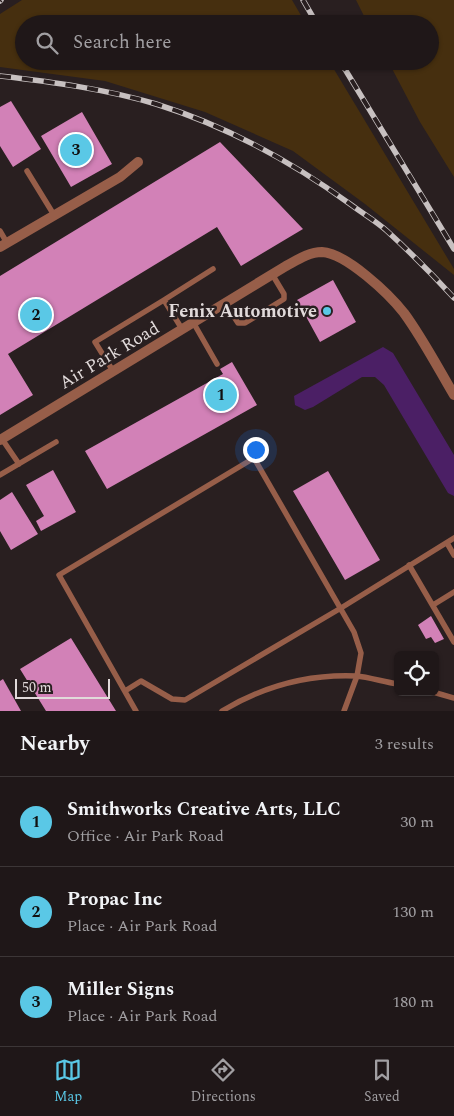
<!DOCTYPE html>
<html lang="en">
<head>
<meta charset="utf-8">
<style>
	:root { --surface:#1f1718; --page:#272021; --text:#f1f3f6; --muted:#a19fa2; --line:#3c3637; --accent:#5ac8e6 }
	body { margin:0; font-family:Spectral,serif; background:var(--page); color:var(--text) }
	.controls { position:absolute; right:15px; bottom:15px; display:grid; overflow:hidden; border-radius:8px; box-shadow:0 1px 4px #0004 }
	.controls button { width:45px; height:45px; display:grid; place-items:center; padding:0; border:0; border-bottom:1px solid var(--line); background:var(--surface); color:var(--text); font:25px sans-serif }
	.scale { position:absolute; left:15px; bottom:12px; width:95px; box-sizing:border-box; padding-left:5px; border:2px solid #e1dada; border-top:0; font-size:14px; line-height:18px; white-space:nowrap; color:#e1dada; -webkit-text-stroke:4px #291f20; paint-order:stroke }
	.you { position:absolute; left:255px; top:449px; width:18px; height:18px; margin:-12px; border:4px solid #fff; border-radius:50%; background:#1a73e8; box-shadow:0 0 0 8px #1a73e833 }
	.badge { display:grid; place-items:center; width:32px; height:32px; border-radius:50%; background:var(--accent); color:#111; font-size:16px; font-weight:700 }
	.pin { position:absolute; translate:-50% -50%; border:2px solid #fff; box-shadow:0 1px 5px #0006 }
	.list { margin:0; padding:0; list-style:none }
	h2 { display:flex; justify-content:space-between; align-items:center; height:65px; margin:0; padding:0 20px; font-size:21px }
	h2 small { font-size:16px; font-weight:400; color:var(--muted) }
	.list li { display:grid; grid-template-columns:32px 1fr auto; gap:15px; align-items:center; box-sizing:border-box; height:90px; padding:0 20px; border-top:1px solid var(--line) }
	.list b { display:block; font-size:19px; white-space:nowrap }
	.list p { margin:0; font-size:16px; white-space:nowrap; color:var(--muted) }
	.list em { font-size:16px; font-style:normal; color:var(--muted) }
	.icon { flex:none; width:28px; height:28px; fill:none; stroke:currentColor; stroke-width:2; stroke-linecap:round; stroke-linejoin:round }
	.map { position:relative; flex:none; width:454px; height:711px; overflow:hidden }
	.search { position:absolute; background:var(--surface); box-shadow:0 1px 4px #0004; left:15px; right:15px; top:15px; height:55px; display:flex; align-items:center; gap:12px; box-sizing:border-box; padding:0 18px; border-radius:28px; color:var(--muted); font-size:19px }
	.sheet { height:335px; background:var(--surface) }
	nav { display:flex; justify-content:space-around; align-items:center; box-sizing:border-box; height:70px; border-top:1px solid var(--line); background:var(--surface); font-size:14px; color:var(--muted) }
	nav a { display:grid; justify-items:center; gap:2px }
	nav .on { color:var(--accent) }
	.map>svg:first-child { display:block }
</style>
</head>
<body>
<div class="map">
<svg width="454" height="711" viewBox="0 0 454 711">
	<rect width="100%" height="100%" fill="#291f20"/>
	<path fill="#462f0f" d="M22,0H292L306,24H24V61H329L454,269V275L365,204L293,151L205,112L105,81L0,67V14Z
		M356,0H454V177L420,122L388,61H430V24H368Z"/>
	<path fill="#4b1f65" d="M383,347L393,353L454,455V496L448,493L384,385L375,377H362L313,407L305,410L295,405L294,396Z"/>
	<path fill="#d281b7" d="M11,101L41,149L13,167L0,146V107Z
		M82,112L112,164L71,187L41,136Z
		M220,142L303,229L241,266L217,227L8,354L33,395L0,415V276Z
		M333,280L356,322L320,342L297,300Z
		M232,362L257,405L107,489L85,451L223,374L220,369Z
		M53,470L76,512L41,531L36,521L44,516L26,485Z
		M328,471L380,560L345,580L293,491Z
		M12,492L38,534L11,550L0,531V500Z
		M431,616L444,639L435,643L431,637L426,639L418,625Z
		M71,638L116,711H46L20,669Z
		M3,679L21,711H0V681Z"/>
	<g fill="none" stroke-linecap="round" stroke-linejoin="round">
		<path stroke="#975e49" stroke-width="5.5" d="M27,171L54,215
			M0,231L7,243
			M164,300L213,269
			M225,303L238,323H245L284,299V294L272,274
			M193,322L217,364
			M113,371L95,342L164,300L182,329
			M2,439L19,464
			M0,475L56,442
			M447,543L454,555
			M409,565L454,642
			M433,605L454,592
			M125,691L141,681L172,699L185,700L341,608L454,538
			M433,692L454,698
			M136,711L59,575L254,458L354,632L361,653L357,676L344,711
			M222,711C262,687 308,674 356,676C369,677 384,682 398,684"/>
		<path stroke="#975e49" stroke-width="10" d="M0,247L120,177L138,162
			M0,440L286,266C297,260 309,252 322,252C346,253 389,294 404,313C423,339 438,368 454,395"/>
		<g stroke="#c7c0c0" stroke-width="5.5">
			<path id="rail" d="M303,0L317,24
				M0,1L1,0
				M340,61L454,249
				M0,76C53,82 105,89 156,104C226,126 291,161 350,204C362,213 376,221 387,231C410,252 433,275 454,298"/>
		</g>
		<use href="#rail" stroke="#291f20" stroke-width="4" stroke-dasharray="11" stroke-linecap="butt"/>
	</g>
	<circle fill="#5ac8e6" stroke="#291f20" stroke-width="2" cx="327" cy="311" r="5"/>
	<g text-anchor="middle" stroke-width="5" stroke-linejoin="round" paint-order="stroke">
		<g font-size="18" font-weight="bold" fill="#e1dada" stroke="#291f20" text-anchor="end">
			<text x="317" y="317">Fenix Automotive</text>
		</g>
		<g font-size="18" fill="#e1dada" stroke="#291f20">
			<text transform="translate(109 355) rotate(-31)" y="6">Air Park Road</text>
		</g>
	</g>
</svg>
<div class="controls">
<button><svg class="icon" aria-label="locate" viewBox="0 0 24 24"><circle cx="12" cy="12" r="6"/><path d="M12 2v4M12 18v4M2 12h4M18 12h4"/></svg></button>
</div>
<div class="scale">50 m</div>
<div class="you"></div>
<div class="pin badge" style="left:221px;top:395px">1</div>
<div class="pin badge" style="left:36px;top:315px">2</div>
<div class="pin badge" style="left:76px;top:150px">3</div>
<div class="search"><svg class="icon" aria-label="search" viewBox="0 0 24 24"><circle cx="10" cy="10" r="6"/><path d="M15 15l6 6"/></svg>Search here</div>
</div>
<section class="sheet">
<h2>Nearby<small>3 results</small></h2>
<ul class="list">
<li><span class="badge">1</span><div><b>Smithworks Creative Arts, LLC</b><p>Office · Air Park Road</p></div><em>30 m</em></li>
<li><span class="badge">2</span><div><b>Propac Inc</b><p>Place · Air Park Road</p></div><em>130 m</em></li>
<li><span class="badge">3</span><div><b>Miller Signs</b><p>Place · Air Park Road</p></div><em>180 m</em></li>
</ul>
</section>
<nav>
<a class="on"><svg class="icon" aria-label="map" viewBox="0 0 24 24"><path d="M3 6l6-2 6 2 6-2v14l-6 2-6-2-6 2zM9 4v14M15 6v14"/></svg>Map</a>
<a><svg class="icon" aria-label="directions" viewBox="0 0 24 24"><path d="M12 3l9 9-9 9-9-9zM9 14v-3h6M13 9l2 2-2 2"/></svg>Directions</a>
<a><svg class="icon" aria-label="saved" viewBox="0 0 24 24"><path d="M7 4h10v16l-5-4-5 4z"/></svg>Saved</a>
</nav>
</body>
</html>
